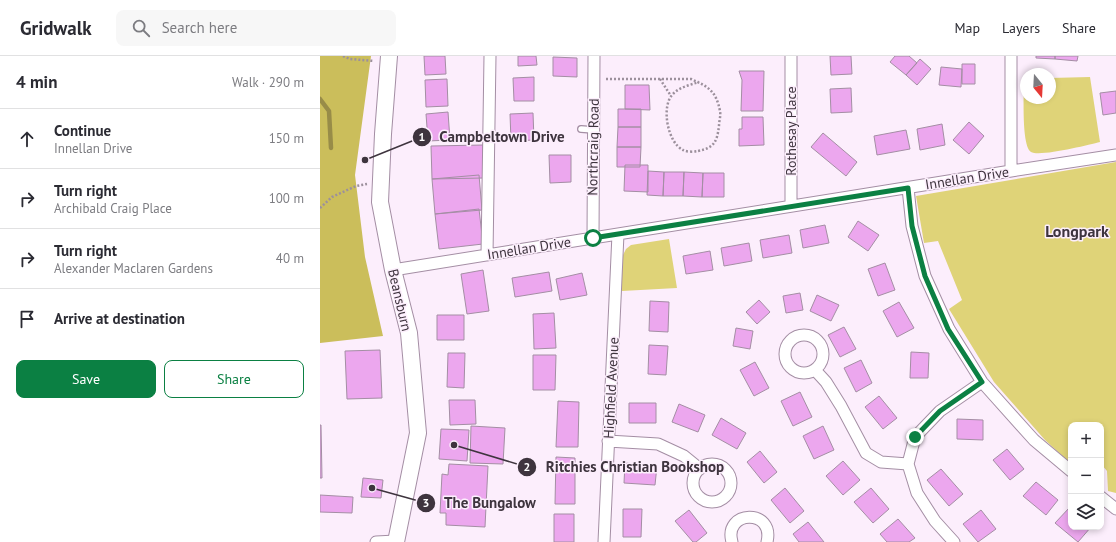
<!DOCTYPE html>
<html lang="en">
<head>
<meta charset="utf-8">
<style>
	:root { --surface:#fff; --page:#f7f7f7; --text:#2b2b33; --muted:#7c7c81; --line:#e1e1e2; --accent:#0b8043 }
	body { margin:0; font-family:"PT Sans",sans-serif; background:var(--page); color:var(--text) }
	.controls { position:absolute; right:12px; bottom:12px; display:grid; overflow:hidden; border-radius:8px; box-shadow:0 2px 6px #0003 }
	.controls button { width:36px; height:36px; display:grid; place-items:center; padding:0; border:0; border-bottom:1px solid var(--line); background:var(--surface); color:var(--text); font:20px sans-serif }
	.compass { position:absolute; left:700px; top:12px; width:36px; height:36px; border-radius:50%; background:var(--surface); box-shadow:0 2px 6px #0003; rotate:162deg }
	.stop { position:absolute; width:12px; height:12px; margin:-9px; border:3px solid #0b8043; border-radius:50%; background:#fff }
	.stop.end { background:#0b8043; border-color:#fff; box-shadow:0 1px 4px #0008 }
	.list { margin:0; padding:0; list-style:none }
	h2 { display:flex; justify-content:space-between; align-items:center; height:52px; margin:0; padding:0 16px; font-size:17px }
	h2 small { font-size:13px; font-weight:400; color:var(--muted) }
	.list li { display:grid; grid-template-columns:26px 1fr auto; gap:12px; align-items:center; box-sizing:border-box; height:60px; padding:0 16px; border-top:1px solid var(--line) }
	.list b { display:block; font-size:15px; white-space:nowrap }
	.list p { margin:0; font-size:13px; white-space:nowrap; color:var(--muted) }
	.list em { font-size:13px; font-style:normal; color:var(--muted) }
	.actions { display:flex; gap:8px; padding:12px 16px }
	.actions a { flex:1; padding:9px 0; border:1px solid var(--accent); border-radius:8px; text-align:center; font-size:14px; color:var(--accent) }
	.actions .main { background:var(--accent); color:#fff }
	.icon { flex:none; width:22px; height:22px; fill:none; stroke:currentColor; stroke-width:2; stroke-linecap:round; stroke-linejoin:round }
	.map { position:relative; flex:none; width:796px; height:486px; overflow:hidden }
	header { display:flex; align-items:center; gap:24px; box-sizing:border-box; height:56px; padding:0 20px; background:var(--surface); border-bottom:1px solid var(--line) }
	header strong { font-size:19px }
	nav { display:flex; gap:22px; margin-inline-start:auto; font-size:14px }
	.search { width:280px; height:36px; background:var(--page); display:flex; align-items:center; gap:10px; box-sizing:border-box; padding:0 14px; border-radius:8px; color:var(--muted); font-size:15px }
	main { display:flex }
	aside { flex:1; background:var(--surface) }
	.map>svg:first-child { display:block }
</style>
</head>
<body>
<header>
<strong>Gridwalk</strong>
<div class="search"><svg class="icon" aria-label="search" viewBox="0 0 24 24"><circle cx="10" cy="10" r="6"/><path d="M15 15l6 6"/></svg>Search here</div>
<nav><a>Map</a><a>Layers</a><a>Share</a></nav>
</header>
<main>
<aside>
<h2>4 min<small>Walk · 290 m</small></h2>
<ul class="list">
<li><svg class="icon" aria-label="ahead" viewBox="0 0 24 24"><path d="M12 20V5M6 11l6-6 6 6"/></svg><div><b>Continue</b><p>Innellan Drive</p></div><em>150 m</em></li>
<li><svg class="icon" aria-label="right" viewBox="0 0 24 24"><path d="M7 20v-9h11M14 6l5 5-5 5"/></svg><div><b>Turn right</b><p>Archibald Craig Place</p></div><em>100 m</em></li>
<li><svg class="icon" aria-label="right" viewBox="0 0 24 24"><path d="M7 20v-9h11M14 6l5 5-5 5"/></svg><div><b>Turn right</b><p>Alexander Maclaren Gardens</p></div><em>40 m</em></li>
<li><svg class="icon" aria-label="arrive" viewBox="0 0 24 24"><path d="M6 21V4h12l-3 4 3 4H6"/></svg><div><b>Arrive at destination</b></div></li>
</ul>
<div class="actions"><a class="main">Save</a><a>Share</a></div>
</aside>
<div class="map">
<svg width="796" height="486" viewBox="0 0 796 486">
	<rect width="100%" height="100%" fill="#fceefc"/>
	<path fill="#dfd378" d="M770,21L780,86C768,89 720,101 711,96C701,90 704,35 704,22H706V42H730V22Z
		M796,106V437L788,435L787,415L781,408V369H751V408L725,384L674,326L629,253L642,244L618,185L604,187L596,140Z
		M349,183L357,232L302,235V201L306,193L311,189Z"/>
	<path fill="#cbbe5b" d="M0,0H51L35,119L45,201L63,280L0,287Z"/>
	<g fill="none" stroke-linecap="round" stroke-linejoin="round">
		<path stroke="#988c48" stroke-width="4.5" d="M0,43L9,55L11,92"/>
	</g>
	<path fill="#eca7ee" stroke="#a48ea4" d="M104,0H125L126,18L105,19Z
		M198,0H216L217,9L198,10Z
		M510,0H531L532,18L511,19Z
		M575,0H589L597,7L586,19L570,6Z
		M716,0H735V3L716,2Z
		M735,0H758L757,5L735,3Z
		M233,1L257,2V21L233,20Z
		M600,3L611,13L597,29L586,19Z
		M642,8H655V28H642Z
		M621,11L642,13L641,31L619,29Z
		M419,15H444L443,55H421L422,24Z
		M214,21V45H194L193,22Z
		M127,23L128,50L106,51L105,24Z
		M305,29H329L330,54L305,53Z
		M531,32L532,56L511,57L510,33Z
		M796,35V57L783,59L780,37Z
		M298,53H321V71H298Z
		M128,56L130,84L108,85L106,58Z
		M213,57L214,84L191,85L190,58Z
		M422,61H443L444,89L419,90V73H422Z
		M649,66L664,80L649,98L633,84Z
		M622,68L625,89L600,94L597,73Z
		M298,71H321V91H297Z
		M586,74L590,93L557,99L554,80Z
		M503,77L537,106L526,120L491,91Z
		M163,89L164,122L112,123L111,90Z
		M297,91H321L320,111H297Z
		M229,99H251V126L230,127Z
		M305,109H328V136L304,135Z
		M328,115L344,116L343,140L327,139Z
		M344,116H364L363,140H343Z
		M364,116L383,117L382,141L363,140Z
		M383,117H404V141H382Z
		M159,119L162,154L115,158L112,123Z
		M159,153L163,188L119,193L115,158Z
		M538,165L559,179L548,195L528,181Z
		M505,169L509,187L483,192L480,174Z
		M469,179L472,197L443,202L440,184Z
		M429,187L432,205L404,210L401,192Z
		M390,195L393,214L366,218L363,200Z
		M565,207L575,234L558,240L548,213Z
		M163,214L169,255L147,258L141,218Z
		M229,216L232,235L195,241L192,222Z
		M262,217L267,239L240,244L236,223Z
		M480,237L483,254L466,257L463,240Z
		M497,239L519,249L511,265L490,255Z
		M439,244L450,256L437,268L426,256Z
		M330,245L349,246L348,276L329,275Z
		M579,246L594,272L577,281L563,255Z
		M234,257L236,292L214,293L213,258Z
		M117,259H144V284H117Z
		M524,271L536,293L520,301L508,279Z
		M416,272L433,275L430,293L413,290Z
		M329,289L348,290L346,319L328,318Z
		M60,294L62,342L27,343L25,295Z
		M591,296L609,297L608,322H590Z
		M128,297H145L144,332L127,331Z
		M213,299H236L235,334H213Z
		M541,304L552,327L536,336L524,312Z
		M435,306L449,332L434,340L420,314Z
		M480,336L492,361L473,370L461,345Z
		M559,340L577,362L563,373L545,351Z
		M129,344H155L156,368L130,369Z
		M238,345L259,346L258,391H236Z
		M309,347H336V367H309Z
		M359,348L385,359L378,376L352,366Z
		M401,362L426,377L417,393L392,379Z
		M637,363L663,364V384L637,383Z
		M0,369H1L2,422H0Z
		M151,370L185,372L183,408L150,407Z
		M503,370L514,394L494,403L483,380Z
		M121,373L149,374L147,405L119,403Z
		M687,393L704,413L690,424L673,404Z
		M440,395L457,416L444,427L427,406Z
		M236,401L255,402V448H235Z
		M523,405L540,424L523,439L506,420Z
		M305,407L337,410L335,429L304,427Z
		M129,408L168,410L165,471L126,469V457H120L122,418L128,419Z
		M621,413L643,438L629,450L607,424Z
		M43,422L63,424L61,442L41,441Z
		M716,426L738,444L726,459L703,440Z
		M465,432L484,455L470,467L451,444Z
		M551,432L569,453L553,467L534,446Z
		M0,439L33,441L32,457L0,456Z
		M750,451L751,452V471H771L758,486L735,467Z
		M303,453H322L321,481H303Z
		M369,454L387,477L376,486H373L355,465Z
		M661,454L676,473L658,486L643,468Z
		M234,458H254V486H234Z
		M578,463L595,482L589,486H567L560,478Z
		M488,466L504,486H479L473,478Z"/>
	<g fill="none" stroke-linecap="round" stroke-linejoin="round">
		<g stroke="#a48ea4" stroke-width="8">
			<path id="lane" d="M261,73L274,74"/>
		</g>
		<g stroke="#a48ea4" stroke-width="13">
			<path id="street" d="M471,0V150
				M691,115V0
				M588,132L592,170L605,220L629,273L662,326L714,384L751,415
				M273,182L274,0
				M167,199L170,0
				M73,214L691,115L796,99
				M465 298a19 19 0 1 1 38 0a19 19 0 1 1-38 0Z
				M495,314L506,326L521,350L546,397L561,406L588,408
				M288,385L338,388L364,400L380,413
				M373 427a19 19 0 1 1 38 0a19 19 0 1 1-38 0Z
				M781,441L796,453
				M56,486L76,485
				M284,486L298,178
				M412,486C403,454 455,452 447,486
				M634,486L615,465L597,437L588,408L595,381L620,355L662,326"/>
		</g>
		<g stroke="#a48ea4" stroke-width="18">
			<path id="secondary" d="M69,0L63,78L60,146L73,214L89,277L98,377L76,486"/>
		</g>
		<path stroke="#9c909c" stroke-width="2.5" stroke-dasharray="2 2" stroke-linecap="butt" d="M23,0L30,3L54,5
			M286,23H371C389,31 396,35 400,55C401,60 399,65 399,70C397,86 394,92 378,95C374,96 367,96 363,94C348,87 341,52 352,39C359,31 370,29 379,26
			M340,23L351,40
			M0,152L12,141L36,130L47,128"/>
		<use href="#lane" stroke="#fff" stroke-width="5.5"/>
		<use href="#street" stroke="#fff" stroke-width="11"/>
		<use href="#secondary" stroke="#fff" stroke-width="16"/>
	</g>
	<g fill="none" stroke-linecap="round" stroke-linejoin="round">
		<path stroke="#0b8043" stroke-width="5" d="M273,182L588,132L592,170L605,220L628,273L662,326L620,355L595,381"/>
	</g>
	<g text-anchor="middle" stroke-width="3" stroke-linejoin="round" paint-order="stroke">
		<g font-size="14" fill="#3e343e" stroke="#fceefc">
			<text transform="translate(471 75) rotate(-90)" y="5">Rothesay Place</text>
			<text transform="translate(273 91) rotate(-89)" y="5">Northcraig Road</text>
			<text transform="translate(647 122) rotate(-9)" y="5">Innellan Drive</text>
			<text transform="translate(209 192) rotate(-9)" y="5">Innellan Drive</text>
			<text transform="translate(80 244) rotate(77)" y="5">Beansburn</text>
			<text transform="translate(291 332) rotate(-87)" y="5">Highfield Avenue</text>
		</g>
		<g font-size="16" font-weight="bold" fill="#3e343e" stroke="#fceefc">
			<text x="757" y="181">Longpark</text>
		</g>
	</g>
	<path fill="none" stroke="#3e343e" stroke-width="1.5" d="M45 104L102 81M134 389L207 411M52 432L106 447"/>
	<g fill="#3e343e" stroke="#fceefc" stroke-width="1.5">
		<circle cx="45" cy="104" r="4"/>
		<circle cx="134" cy="389" r="4"/>
		<circle cx="52" cy="432" r="4"/>
		<circle cx="102" cy="81" r="10"/>
		<circle cx="207" cy="411" r="10"/>
		<circle cx="106" cy="447" r="10"/>
	</g>
	<g font-size="12" text-anchor="middle" font-weight="bold" fill="#fff">
		<text x="102" y="85">1</text>
		<text x="207" y="415">2</text>
		<text x="106" y="451">3</text>
	</g>
	<g font-size="15" text-anchor="middle" font-weight="bold" fill="#3e343e" stroke="#fceefc" stroke-width="3" stroke-linejoin="round" paint-order="stroke">
		<text x="182" y="86">Campbeltown Drive</text>
		<text x="315" y="416">Ritchies Christian Bookshop</text>
		<text x="170" y="452">The Bungalow</text>
	</g>
</svg>
<div class="controls">
<button>+</button>
<button>−</button>
<button><svg class="icon" aria-label="layers" viewBox="0 0 24 24"><path d="M12 4l9 5-9 5-9-5zM3 14l9 5 9-5"/></svg></button>
</div>
<svg class="compass" viewBox="-18 -18 36 36"><path d="M0-13l5 13h-10z" fill="#e53935"/><path d="M0 13l5-13h-10z" fill="#7c7c81"/></svg>
<div class="stop" style="left:273px;top:182px"></div>
<div class="stop end" style="left:595px;top:381px"></div>
</div>
</main>
</body>
</html>
